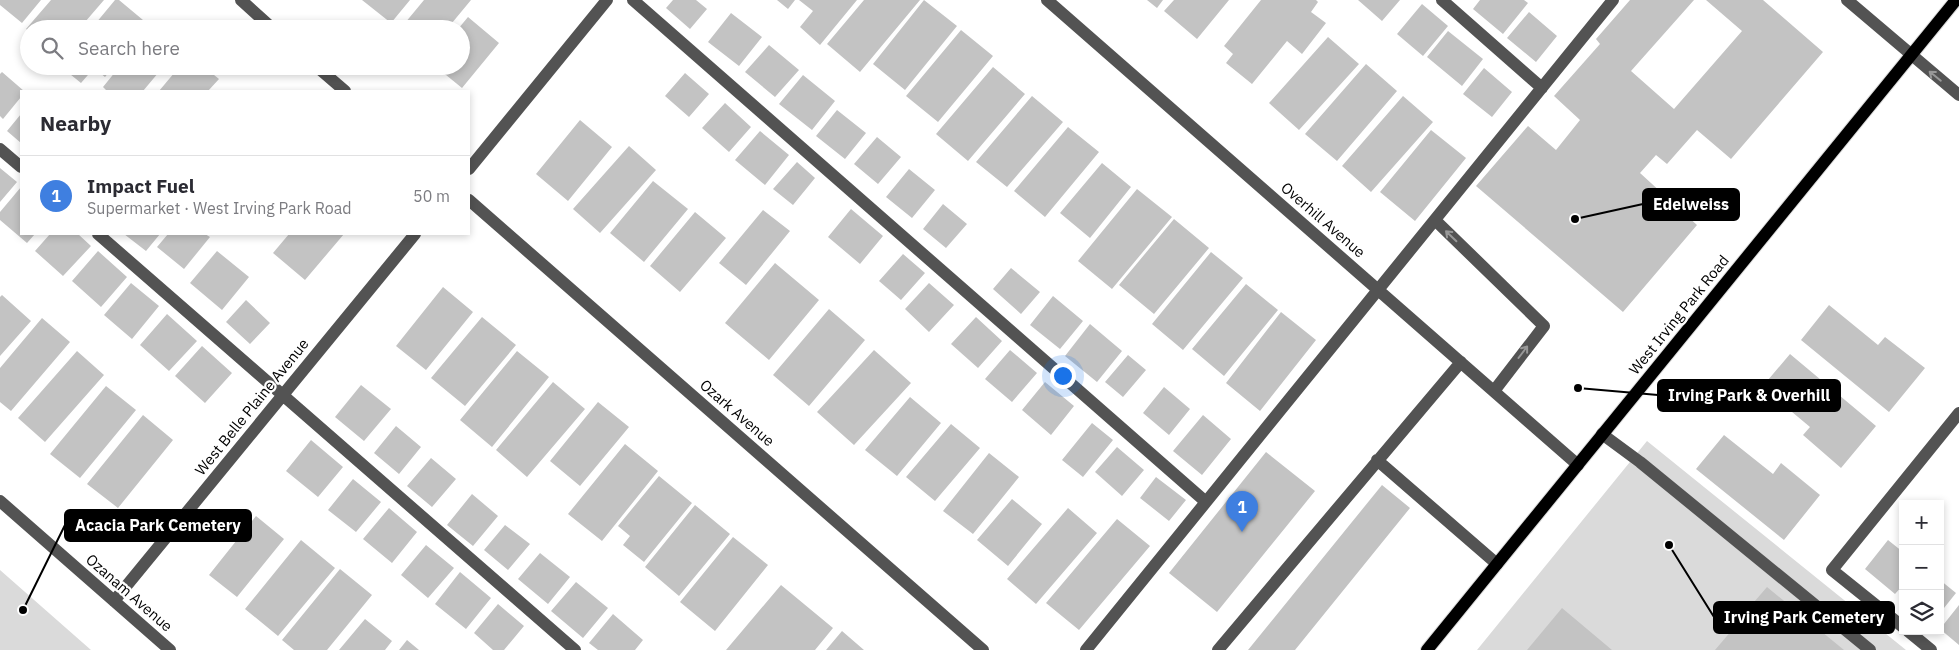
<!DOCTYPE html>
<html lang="en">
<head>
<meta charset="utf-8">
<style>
	:root { --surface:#fff; --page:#f7f7f7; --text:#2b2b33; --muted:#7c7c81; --line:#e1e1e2; --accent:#000 }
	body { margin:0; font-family:"IBM Plex Sans",sans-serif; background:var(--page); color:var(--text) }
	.controls { position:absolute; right:15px; bottom:15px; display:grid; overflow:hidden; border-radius:0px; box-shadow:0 2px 8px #0003 }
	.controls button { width:45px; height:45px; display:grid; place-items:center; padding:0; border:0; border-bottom:1px solid var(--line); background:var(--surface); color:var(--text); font:25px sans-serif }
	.you { position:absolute; left:1062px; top:375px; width:18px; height:18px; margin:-12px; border:4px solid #fff; border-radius:50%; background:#1a73e8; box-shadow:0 0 0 8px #1a73e833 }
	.badge { display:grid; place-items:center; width:32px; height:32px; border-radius:50%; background:var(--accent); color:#fff; font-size:16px; font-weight:700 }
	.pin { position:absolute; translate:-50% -41px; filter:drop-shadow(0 1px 2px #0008) }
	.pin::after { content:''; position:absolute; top:26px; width:18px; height:15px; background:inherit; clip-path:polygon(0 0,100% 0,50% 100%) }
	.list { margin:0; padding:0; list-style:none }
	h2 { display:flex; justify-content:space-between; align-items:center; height:65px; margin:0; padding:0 20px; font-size:21px }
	h2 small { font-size:16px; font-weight:400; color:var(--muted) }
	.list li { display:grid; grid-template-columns:32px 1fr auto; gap:15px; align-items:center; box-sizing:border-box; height:80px; padding:0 20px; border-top:1px solid var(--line) }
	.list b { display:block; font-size:19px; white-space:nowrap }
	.list p { margin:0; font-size:16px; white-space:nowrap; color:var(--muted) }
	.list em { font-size:16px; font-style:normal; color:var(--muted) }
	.icon { flex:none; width:28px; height:28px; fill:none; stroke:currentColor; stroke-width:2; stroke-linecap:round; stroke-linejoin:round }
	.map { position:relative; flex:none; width:1959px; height:650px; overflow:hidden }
	.search { position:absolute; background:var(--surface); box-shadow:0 2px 8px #0003; left:20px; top:20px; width:450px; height:55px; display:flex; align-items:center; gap:12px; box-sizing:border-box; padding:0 18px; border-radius:28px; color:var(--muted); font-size:19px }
	.panel { position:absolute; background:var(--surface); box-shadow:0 2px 8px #0003; left:20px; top:90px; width:450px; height:145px; border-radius:0px }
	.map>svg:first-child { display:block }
</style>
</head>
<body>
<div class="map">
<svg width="1959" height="650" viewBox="0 0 1959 650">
	<rect width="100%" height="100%" fill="#fff"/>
	<path fill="#dadada" d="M1647,441L1906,650H1477Z
		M0,570L91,650H0Z"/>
	<path fill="#c3c3c3" d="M0,0H41L22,23L0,5Z
		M51,0H104L79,29H29V31L26,29Z
		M115,0H119L149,25L145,29H91Z
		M362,0H410L391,23Z
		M424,0H471L447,29H400Z
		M673,0H696L707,9L690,29L666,8Z
		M777,0H795L788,9Z
		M799,0H857L820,45L800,27L813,11Z
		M864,0H920L860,72L827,44Z
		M924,0L957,26L905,90L873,64Z
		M1147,0H1163L1157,8Z
		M1174,0H1229L1197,39L1164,11Z
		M1261,0H1316L1318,2L1311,12L1326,23L1302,54L1287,41L1252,84L1226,63L1233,54L1224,46Z
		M1358,0H1400L1382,21Z
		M1480,0H1524L1528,3L1503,34L1473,9Z
		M1630,0H1694L1631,71L1674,109L1742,31L1706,0H1763L1823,52L1731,159L1697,130L1667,164L1656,155L1640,173L1697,225L1623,312L1476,186L1528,126L1556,150L1580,120L1554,96L1600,44L1596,39Z
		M1422,4L1448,26L1423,56L1397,34Z
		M1529,12L1557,36L1536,62L1507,38Z
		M731,13L762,37L739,66L708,42Z
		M468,17L499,43L462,88L435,66H461V29H458Z
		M961,30L993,56L938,122L906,96Z
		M1448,31L1483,59L1462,86L1427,57Z
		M1328,37L1359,64L1299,130L1269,103Z
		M769,45L799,70L775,97L745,72Z
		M1366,64L1397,91L1337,161L1305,134Z
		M60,66H114L105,77L94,68L81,83Z
		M120,66H164L143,91H107L103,87Z
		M180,66H203L219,79L208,91H159Z
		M993,67L1025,94L968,161L936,134Z
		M1484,68L1512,92L1492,117L1463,94Z
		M2,72L24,91H21V97L3,119L0,116V74Z
		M685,73L709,94L689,117L665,96Z
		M803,75L835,101L812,130L779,104Z
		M1032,96L1063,122L1007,187L976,162Z
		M1403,96L1433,122L1371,192L1342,166Z
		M725,103L751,127L729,152L702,128Z
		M837,110L866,133L845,159L816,136Z
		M21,114V143L7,131Z
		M580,120L612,147L568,201L536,174Z
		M1068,127L1099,152L1045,217L1014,191Z
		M1431,130L1466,158L1415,221L1380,192Z
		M760,131L789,155L765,185L735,160Z
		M877,137L901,157L878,184L854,164Z
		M629,146L656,170L600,233L573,209Z
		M797,162L815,178L793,205L773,189Z
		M1102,163L1131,187L1090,238L1060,213Z
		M0,168L17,182L0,202Z
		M909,169L935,190L912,218L886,197Z
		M653,181L688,209L644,262L610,233Z
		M21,187V234H35L27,243L0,220V212Z
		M1137,189L1172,217L1112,289L1078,261Z
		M943,204L967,224L946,248L923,229Z
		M851,209L883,236L860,264L828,237Z
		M763,210L790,231L746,285L719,263Z
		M695,212L726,238L680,292L650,266Z
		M1174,219L1209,248L1154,314L1119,285Z
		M50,234H78L91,246L63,276L35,251Z
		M124,234H160L146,251Z
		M168,234H205L210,237L184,269L157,247Z
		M289,234H344L305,280L273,253Z
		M98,251L127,277L101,307L72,281Z
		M217,251L249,277L222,310L190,283Z
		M1211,252L1243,278L1183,350L1152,324Z
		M903,254L925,273L901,300L879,281Z
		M775,263L819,300L769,360L725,323Z
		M1011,268L1040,292L1021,314L993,289Z
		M131,283L159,306L132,339L104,315Z
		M929,283L954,305L929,332L905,309Z
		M1246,284L1278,310L1224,376L1192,349Z
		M443,287L473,312L426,370L396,346Z
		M2,295L31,321L0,356V297Z
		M1053,296L1083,321L1060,349L1030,325Z
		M246,300L270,323L250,344L226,322Z
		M1829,305L1878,345L1885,337L1925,368L1889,412L1801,340Z
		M829,309L865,340L809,406L773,375Z
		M1281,312L1316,340L1260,411L1226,383Z
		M167,314L197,341L169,371L140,345Z
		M482,317L516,345L465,406L431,378Z
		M976,317L1002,341L978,368L951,344Z
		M42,318L70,342L11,411L0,402V368Z
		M1090,324L1122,351L1097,382L1065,356Z
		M202,346L232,373L205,403L175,376Z
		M874,350L911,383L854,445L817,412Z
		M1010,350L1037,373L1012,402L985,379Z
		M77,351L104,375L45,442L18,418Z
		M517,351L549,377L492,447L460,420Z
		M1790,354L1876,426L1841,468L1803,435L1810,427L1762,387Z
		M1128,355L1146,370L1123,397L1105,382Z
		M553,382L585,409L527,477L496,450Z
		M1045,382L1074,406L1051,435L1022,410Z
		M361,385L391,409L364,441L335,417Z
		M106,386L136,410L80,478L50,454Z
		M1164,387L1190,409L1169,435L1143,413Z
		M910,397L941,423L897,476L865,450Z
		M598,402L629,427L580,486L550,461Z
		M143,415L173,440L118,508L87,484Z
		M1203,415L1231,439L1202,475L1173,451Z
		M1092,423L1113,440L1083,477L1062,460Z
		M951,424L980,448L935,501L906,477Z
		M396,426L421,447L399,474L374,453Z
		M1724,435L1773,474L1781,463L1820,495L1784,540L1696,469Z
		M311,440L343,467L318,497L286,471Z
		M625,444L658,471L602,541L568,514Z
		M1117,447L1144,470L1122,496L1095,472Z
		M1266,452L1315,491L1217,612L1169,573Z
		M989,453L1019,477L973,534L943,511Z
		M431,458L456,479L432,507L407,486Z
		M659,476L692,503L644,562L623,545L630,536L618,526Z
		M1156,477L1186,500L1169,521L1140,498Z
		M353,479L381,502L356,532L328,510Z
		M1382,485L1410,508L1295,650H1248Z
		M472,494L498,516L473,546L447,525Z
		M1012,499L1042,524L1008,566L977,540Z
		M695,505L730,534L679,596L645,567Z
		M389,508L417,532L392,563L363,539Z
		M1068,508L1097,533L1036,604L1007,579Z
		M256,516L284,539L237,597L209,575Z
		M1117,519L1150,546L1079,630L1046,603Z
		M505,525L530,544L508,570L484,550Z
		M733,537L768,565L715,631L680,602Z
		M301,540L335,568L278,636L245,609Z
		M1888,540L1903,552V585L1895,594L1865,569Z
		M426,545L454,568L428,598L401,575Z
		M540,553L570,577L548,604L518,579Z
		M340,569L372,595L327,650H294L282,640Z
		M460,572L491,598L466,629L435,604Z
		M1940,580L1956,593L1940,613Z
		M576,582L608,608L583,638L551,611Z
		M781,585L833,628L815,650H726Z
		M1767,587L1844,650H1715L1738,623L1731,617L1742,604L1748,609Z
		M498,604L524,626L504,650H493L474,633Z
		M1959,605V645L1940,629Z
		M1562,608L1612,650H1527Z
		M613,614L643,640L635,650H598L589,643Z
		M365,619L392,641L385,650H339Z
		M842,631L864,650H826Z
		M407,640L419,650H399Z"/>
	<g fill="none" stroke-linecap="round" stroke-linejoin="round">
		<g stroke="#dbdbdb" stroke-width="14">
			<path id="major" d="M1427,650L1956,0"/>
		</g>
		<path stroke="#535353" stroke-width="12" d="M241,0L273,29
			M633,0L1206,502
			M1047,0L1578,465
			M1442,0L1542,88
			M1847,0L1959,95
			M316,66L345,91
			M0,149L21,167
			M469,169L607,0
			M469,200L983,650
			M1435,220L1544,326L1494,391
			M98,234L575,650
			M1602,434L1640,462L1870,650
			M1377,460L1497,564
			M0,501L170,650
			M114,601L415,234
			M1903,627L1832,570L1959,413
			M1908,631L1931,650
			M1086,650L1613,0
			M1218,650L1461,362"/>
		<use href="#major" stroke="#000" stroke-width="12"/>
	</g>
	<defs><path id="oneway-shaft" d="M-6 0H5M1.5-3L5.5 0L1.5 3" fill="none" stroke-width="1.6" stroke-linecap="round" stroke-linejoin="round" transform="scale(1.25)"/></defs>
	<g stroke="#989898">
		<use href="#oneway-shaft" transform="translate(1935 76) rotate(-141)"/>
		<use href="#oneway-shaft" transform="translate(1451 236) rotate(-136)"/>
		<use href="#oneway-shaft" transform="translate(1523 352) rotate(-53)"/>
	</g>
	<g text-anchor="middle" stroke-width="4.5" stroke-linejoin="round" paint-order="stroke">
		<g font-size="15" fill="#000" stroke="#fff">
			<text transform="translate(1323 220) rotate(41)" y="5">Overhill Avenue</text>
			<text transform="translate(1679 315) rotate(-51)" y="5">West Irving Park Road</text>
			<text transform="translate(252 407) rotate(-51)" y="5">West Belle Plaine Avenue</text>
			<text transform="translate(737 413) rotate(41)" y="5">Ozark Avenue</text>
			<text transform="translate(129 593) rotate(41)" y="5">Ozanam Avenue</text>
		</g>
	</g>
	<path fill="none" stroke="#000" stroke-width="2" d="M1575 219L1643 204M1578 388L1658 395M23 610L65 525M1669 545L1714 617"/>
	<g fill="#000" stroke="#fff" stroke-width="2">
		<circle cx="1575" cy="219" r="5"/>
		<circle cx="1578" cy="388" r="5"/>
		<circle cx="23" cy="610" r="5"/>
		<circle cx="1669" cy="545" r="5"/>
	</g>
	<g fill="#000" stroke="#000" stroke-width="2">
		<rect x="1643" y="189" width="96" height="31" rx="5"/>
		<rect x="1658" y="380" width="182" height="31" rx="5"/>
		<rect x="65" y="510" width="186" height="31" rx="5"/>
		<rect x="1714" y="602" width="180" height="31" rx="5"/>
	</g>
	<g font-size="16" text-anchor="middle" font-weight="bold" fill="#fff">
		<text x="1691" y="210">Edelweiss</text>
		<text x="1749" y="401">Irving Park &amp; Overhill</text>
		<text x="158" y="531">Acacia Park Cemetery</text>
		<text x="1804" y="623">Irving Park Cemetery</text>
	</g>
</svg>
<div class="controls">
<button>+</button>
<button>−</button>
<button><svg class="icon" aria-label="layers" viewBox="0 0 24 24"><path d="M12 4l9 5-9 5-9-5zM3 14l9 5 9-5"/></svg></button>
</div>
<div class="you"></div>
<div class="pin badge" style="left:1242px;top:532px;background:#3f7fe0">1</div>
<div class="search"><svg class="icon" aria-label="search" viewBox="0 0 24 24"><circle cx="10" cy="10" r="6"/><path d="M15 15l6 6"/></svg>Search here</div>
<section class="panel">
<h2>Nearby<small></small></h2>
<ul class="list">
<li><span class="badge" style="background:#3f7fe0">1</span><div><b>Impact Fuel</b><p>Supermarket · West Irving Park Road</p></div><em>50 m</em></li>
</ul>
</section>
</div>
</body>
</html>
